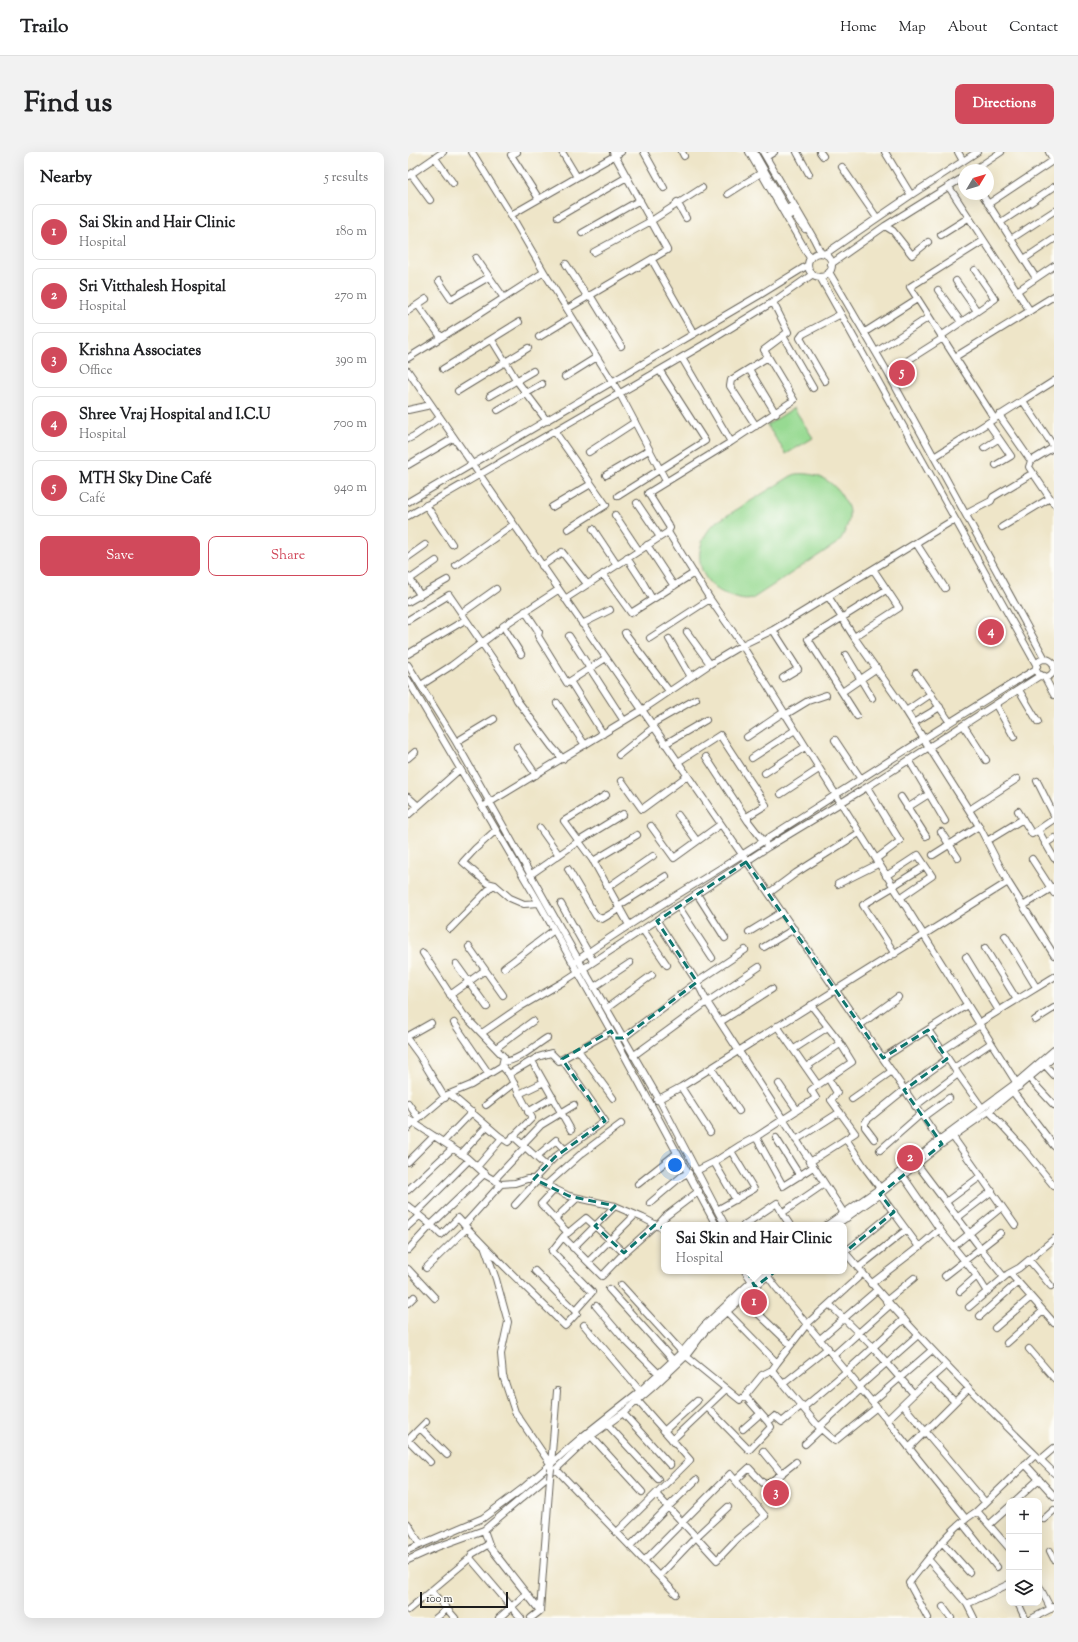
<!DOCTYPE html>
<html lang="en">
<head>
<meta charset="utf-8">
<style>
	:root { --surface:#fff; --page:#f2f2f2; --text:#202124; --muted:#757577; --line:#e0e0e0; --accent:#d1495b }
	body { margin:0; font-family:"Sorts Mill Goudy",serif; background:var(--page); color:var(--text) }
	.controls { position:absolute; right:12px; bottom:12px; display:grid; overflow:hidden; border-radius:8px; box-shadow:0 4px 16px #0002 }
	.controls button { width:36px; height:36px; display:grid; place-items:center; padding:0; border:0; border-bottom:1px solid var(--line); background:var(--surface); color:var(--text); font:20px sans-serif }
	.compass { position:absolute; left:550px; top:12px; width:36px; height:36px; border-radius:50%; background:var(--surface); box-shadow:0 4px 16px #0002; rotate:52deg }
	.scale { position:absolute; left:12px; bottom:10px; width:88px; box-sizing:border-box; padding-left:4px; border:2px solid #1c1c1c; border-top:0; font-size:11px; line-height:14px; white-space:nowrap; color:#1c1c1c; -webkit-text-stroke:3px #fdfcf7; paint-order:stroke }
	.you { position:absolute; left:267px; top:1013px; width:14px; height:14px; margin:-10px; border:3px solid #fff; border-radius:50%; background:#1a73e8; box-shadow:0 0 0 6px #1a73e833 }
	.badge { display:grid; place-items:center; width:26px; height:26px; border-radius:50%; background:var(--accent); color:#fff; font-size:13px; font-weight:700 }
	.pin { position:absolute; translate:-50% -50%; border:2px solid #fff; box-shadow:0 1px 4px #0006 }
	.popup { position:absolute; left:253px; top:1070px; width:186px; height:52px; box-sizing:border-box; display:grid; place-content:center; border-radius:8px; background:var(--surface); filter:drop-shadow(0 1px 3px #0005); font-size:13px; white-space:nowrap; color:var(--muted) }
	.popup b { font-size:15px; color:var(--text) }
	.popup::after { content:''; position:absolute; left:50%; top:100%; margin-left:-8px; border:8px solid transparent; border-top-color:var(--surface) }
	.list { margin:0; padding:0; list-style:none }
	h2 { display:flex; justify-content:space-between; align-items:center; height:52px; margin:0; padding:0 16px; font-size:17px }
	h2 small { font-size:13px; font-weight:400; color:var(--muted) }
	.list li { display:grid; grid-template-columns:26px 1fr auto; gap:12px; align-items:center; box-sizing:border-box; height:56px; margin:0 8px 8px; padding:0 8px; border:1px solid var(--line); border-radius:8px }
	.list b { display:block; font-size:15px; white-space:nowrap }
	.list p { margin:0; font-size:13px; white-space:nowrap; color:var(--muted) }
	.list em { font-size:13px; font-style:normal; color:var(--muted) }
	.actions { display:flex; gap:8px; padding:12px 16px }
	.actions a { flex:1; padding:9px 0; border:1px solid var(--accent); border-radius:8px; text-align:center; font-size:14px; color:var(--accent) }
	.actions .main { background:var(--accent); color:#fff }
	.icon { flex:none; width:22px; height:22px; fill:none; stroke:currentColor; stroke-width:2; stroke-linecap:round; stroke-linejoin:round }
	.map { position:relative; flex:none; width:646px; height:1466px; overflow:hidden; border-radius:8px }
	header { display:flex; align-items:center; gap:24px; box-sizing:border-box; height:56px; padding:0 20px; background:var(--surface); border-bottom:1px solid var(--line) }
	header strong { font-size:19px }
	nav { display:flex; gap:22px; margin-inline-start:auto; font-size:14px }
	.intro { display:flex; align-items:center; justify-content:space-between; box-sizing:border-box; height:96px; padding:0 24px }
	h1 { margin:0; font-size:28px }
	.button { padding:10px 18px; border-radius:8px; background:var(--accent); color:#fff; font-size:14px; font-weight:700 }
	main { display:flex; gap:24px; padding:0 24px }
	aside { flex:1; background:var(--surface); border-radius:8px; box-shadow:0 4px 16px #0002 }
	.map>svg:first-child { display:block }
</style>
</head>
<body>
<header>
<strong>Trailo</strong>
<nav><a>Home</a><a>Map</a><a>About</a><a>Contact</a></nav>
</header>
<div class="intro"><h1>Find us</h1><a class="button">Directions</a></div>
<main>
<aside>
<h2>Nearby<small>5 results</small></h2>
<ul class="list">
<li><span class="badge">1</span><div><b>Sai Skin and Hair Clinic</b><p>Hospital</p></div><em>180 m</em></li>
<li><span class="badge">2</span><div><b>Sri Vitthalesh Hospital</b><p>Hospital</p></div><em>270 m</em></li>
<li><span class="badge">3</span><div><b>Krishna Associates</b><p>Office</p></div><em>390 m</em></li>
<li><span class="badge">4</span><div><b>Shree Vraj Hospital and I.C.U</b><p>Hospital</p></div><em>700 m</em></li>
<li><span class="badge">5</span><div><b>MTH Sky Dine Café</b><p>Café</p></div><em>940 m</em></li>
</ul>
<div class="actions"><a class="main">Save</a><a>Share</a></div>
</aside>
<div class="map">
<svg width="646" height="1466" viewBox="0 0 646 1466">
	<rect width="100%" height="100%" fill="#fdfcf7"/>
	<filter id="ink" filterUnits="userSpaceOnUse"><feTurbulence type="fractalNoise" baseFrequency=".025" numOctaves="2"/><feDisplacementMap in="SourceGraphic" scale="8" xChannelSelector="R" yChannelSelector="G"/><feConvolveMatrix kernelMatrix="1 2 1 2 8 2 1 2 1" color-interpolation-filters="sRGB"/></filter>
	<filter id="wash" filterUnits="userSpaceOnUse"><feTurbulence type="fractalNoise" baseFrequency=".012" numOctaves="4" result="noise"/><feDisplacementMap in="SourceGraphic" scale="16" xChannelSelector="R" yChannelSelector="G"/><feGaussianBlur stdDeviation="0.9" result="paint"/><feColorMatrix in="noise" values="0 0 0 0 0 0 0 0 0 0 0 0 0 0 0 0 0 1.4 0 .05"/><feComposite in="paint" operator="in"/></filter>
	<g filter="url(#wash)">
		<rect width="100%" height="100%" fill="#eee5c8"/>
		<path fill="#97da92" stroke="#5a7b57" d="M386,256L405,286L378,302L359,273Z
			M388,322C408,320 425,328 435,346C438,351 441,355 441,361C442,370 436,382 431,390L344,447C337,449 330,447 323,444C289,434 281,395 307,371L383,324Z"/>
	</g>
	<g filter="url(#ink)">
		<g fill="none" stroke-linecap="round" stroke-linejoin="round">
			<g stroke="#666258" stroke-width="8">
				<path id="minor" d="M64,0L103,63
					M109,0L103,3L131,47
					M154,0L169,25
					M213,0L103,63L136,120L212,242L258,329
					M236,0L256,36
					M274,0L276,4
					M341,0L402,106
					M346,0L382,63
					M355,0L406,87L413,101
					M389,0L401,22
					M412,0L415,4
					M477,0L503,43
					M550,0L555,9
					M641,0L646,9
					M358,5L366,0
					M27,6L45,31
					M434,15L469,66
					M566,18L593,0
					M3,22L22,48
					M0,24L35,0
					M541,35L622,159
					M320,42L353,21
					M574,42L628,126
					M269,50L278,66
					M580,52L646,8
					M382,55L391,70L397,77
					M150,65L219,25
					M593,70L646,35
					M477,74L485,79L504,103L520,90
					M174,81L232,48
					M533,83L560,66
					M603,87L646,59
					M575,89L502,135L586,266
					M186,100L243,69L294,36
					M400 113a12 12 0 1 1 24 0a12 12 0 1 1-24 0Z
					M417,102L503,43L569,0
					M68,106L96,146
					M616,107L646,87
					M244,108L286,182
					M158,112L179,144
					M423,112L477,74L556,25
					M421,120L480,221L637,507
					M412,125L629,514
					M31,129L43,147L81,125
					M548,129L569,159
					M530,138L553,170
					M609,139L646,114
					M182,143L213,194
					M10,153L33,185
					M159,157L259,98L205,0
					M0,159L18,147
					M457,180L509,147
					M375,184L405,236
					M533,184L587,147L567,118
					M131,185L164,165
					M84,188L109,229L139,269
					M468,200L521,165
					M547,205L646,144
					M0,206L68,164L136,120
					M274,206L323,290
					M35,217L111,170
					M341,217L368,262
					M0,219L534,992
					M480,221L535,186
					M157,225L189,205
					M417,229L392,186L395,182L433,162
					M50,239L120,196
					M82,244L125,219
					M615,249L646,295
					M0,258L23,253
					M90,258L134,232
					M591,263L623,309
					M580,271L603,304L588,313
					M348,274L322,234L323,228L360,205
					M147,280L198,353L160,377
					M0,287L6,284L32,266
					M646,295L623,309L621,315L646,352
					M576,296L590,287
					M181,300L227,270
					M526,305L646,229
					M0,313L46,286
					M198,323L241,298
					M210,344L297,289L252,219
					M0,350L350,144L400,113
					M229,351L252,385
					M18,353L44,392
					M144,355L183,332
					M558,362L583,349L585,345L625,321
					M207,363L231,399
					M0,364L295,193L365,150L405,122
					M594,375L642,346
					M185,377L209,413
					M260,380L262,376L240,341L323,290L386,248L356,198L380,180L365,150
					M508,391L537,436
					M239,393L266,434
					M0,405L17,393
					M219,406L234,429L244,447
					M48,413L105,373
					M134,414L154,400L179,432
					M195,422L223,461L286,421
					M0,424L12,443
					M2,427L28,409
					M420,444L446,485L498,559L571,674L600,730L646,803
					M157,447L260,380L302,447L334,493L611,935
					M0,450L39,428
					M117,459L131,480L130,484L159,531L198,506
					M54,461L88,437
					M0,468L41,443L100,529L109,548L144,595L155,607
					M174,472L202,458
					M365,478L390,517L375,526
					M279,480L302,512
					M217,481L261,539
					M161,484L216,569
					M446,485L491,456L465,417
					M242,486L302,447
					M261,487L283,525
					M0,502L57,468
					M113,502L95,474L150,438
					M438,503L464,546
					M628 516a9 9 0 1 1 18 0a9 9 0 1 1-18 0Z
					M0,513L48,590L175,816L251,947L317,1073
					M508,521L541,569
					M636,524L646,543
					M0,528L131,751L207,886L308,1073
					M162,529L195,582
					M13,533L43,514L91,478
					M611,538L630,570
					M434,540L469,516
					M149,551L177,593
					M588,553L606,585
					M498,559L523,542
					M377,563L400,549L418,543
					M449,564L400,487L478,438
					M505,571L532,555
					M244,572L288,547
					M556,574L578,608
					M339,585L376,560
					M427,588L453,627
					M48,590L86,567
					M257,592L298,568
					M109,595L128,623
					M211,603L246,575
					M298,605L340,669
					M0,606L7,600
					M344,606L387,578
					M501,608L537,669
					M270,610L312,583L358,653L340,664V669L357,691
					M357,621L397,595
					M214,629L234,657L279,624
					M629,629L646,663
					M459,635L492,689L468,707
					M373,642L411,617
					M198,643L156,669L186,710L221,773
					M0,645L10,654
					M493,645L518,684
					M79,652L234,558L302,512L334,493L365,478L547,367
					M499,656L521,642
					M561,658L609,627
					M610,659L624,682L630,678
					M0,663L52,617
					M270,663L289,689
					M646,667L630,678L646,706
					M243,674L266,706L313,672
					M132,676L151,703
					M88,678L67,697L55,710L79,731L87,733L102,746L116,752L131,751
					M533,680L550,706
					M579,689L615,667
					M637,692L646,686
					M525,703L571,674
					M624,707L646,741
					M185,709L229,683
					M160,717L188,764L194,767L211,757
					M122,723L171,689L215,662
					M478,724L510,703L524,724L492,746
					M430,732L470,712
					M485,734L517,714
					M200,735L245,704
					M485,735L455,753L487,802
					M361,741L388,721L451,681
					M289,742L317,786
					M153,752L185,809
					M210,754L258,724
					M270,754L304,806
					M615,754L645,735
					M249,769L289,830L299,850L439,1066
					M42,777L85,733
					M235,778L259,813
					M341,780L374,760
					M597,784L628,835
					M61,795L95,843
					M356,795L386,777
					M577,796L609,848
					M15,801L55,862L96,905L94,914
					M558,805L591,859
					M167,810C220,771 277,739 332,704C431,641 529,577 628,517
					M48,812L79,855
					M96,816L146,778
					M186,835L222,811
					M42,843L77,818
					M199,856L244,823
					M627,868L646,856
					M312,870L364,837
					M46,871L81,922
					M571,871L646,825
					M452,873L490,845
					M369,874L410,933L444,910L431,889L403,853
					M520,878L534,898
					M74,881L112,855L155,830L360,695L459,635L633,523
					M0,884L23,871
					M211,886H215L289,830L337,798
					M0,888L11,903L37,946
					M88,896L125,869
					M386,897L420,875
					M170,898L205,946
					M225,904L299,850L351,815
					M475,906L559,853
					M124,909L163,978
					M95,910C111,909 126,894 139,886
					M637,913L646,923
					M398,915L432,892
					M303,916L331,959
					M546,916L583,891
					M550,922L574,956
					M621,926L646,953
					M371,932L389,958
					M273,935L302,980
					M605,940L646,994
					M42,942L91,984L100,990L124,966L101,922
					M111,942L136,930
					M444,947L484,919
					M249,948L273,935L600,730
					M0,951L11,967
					M78,953L106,931
					M507,954L550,922L534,898L572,873
					M581,959L615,996L646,1034
					M120,960L145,945
					M515,965L541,946
					M0,967L58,1005L79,1024L93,1032L107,1031L119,1027H126L161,1044L207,1054L235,1066L256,1077
					M0,976L39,943L63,933L94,914L101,922L130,905L143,901L151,909L203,879
					M105,984L138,1014
					M348,985L375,1034L405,1015
					M545,985L607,1073
					M368,986L392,1024
					M438,987L455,1013L472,1036
					M466,987L457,975V971L459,968L496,938L539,907
					M388,988L432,960
					M35,990L64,960
					M115,992L133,973L166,953
					M472,998L513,962
					M53,1002L79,974
					M128,1005L148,988L157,998
					M0,1010L26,984
					M306,1010L328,1048
					M402,1010L447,981L423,948L429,941L420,926
					M509,1012L573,1097L596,1125
					M69,1015L94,986
					M288,1019L306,1010L331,994L348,985L408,946L403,938L410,933
					M495,1024L535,1082L569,1124L579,1140
					M126,1027L147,1005L197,969L154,907
					M86,1028L117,995
					M230,1032L269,1001
					M138,1033L173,1002L213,972
					M147,1037L133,1052L160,1081L178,1066L187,1074L165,1096
					M0,1038L45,996
					M538,1050L573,1024
					M242,1051L274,1024L281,1021
					M107,1053L129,1029
					M0,1054L23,1073L77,1021
					M207,1054L187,1074L216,1101L247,1073
					M309,1058L346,1037L323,999
					M8,1061L61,1008
					M549,1066L584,1039
					M147,1067L169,1046
					M56,1073L93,1032
					M336,1073L369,1051L374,1061
					M382,1073L374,1061L416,1032
					M419,1073L472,1036L531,988L608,931L646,898
					M428,1073L472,1042L534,992L581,959L646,905
					M0,1074L11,1064
					M249,1074L258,1064L291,1039
					M157,1083L155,1085L194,1124L216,1101
					M546,1094L594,1055
					M511,1095L532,1077
					M77,1096L88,1127L100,1170L93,1202L95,1224L107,1260L143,1313
					M0,1098L23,1073L33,1083L50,1066C84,1104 121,1138 157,1174L169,1161L167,1159
					M436,1099C501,1177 573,1250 646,1321
					M437,1100L486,1060
					M621,1108L643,1134
					M180,1110L227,1063
					M18,1116L59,1076
					M450,1116L498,1078
					M0,1117L27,1146
					M127,1119L167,1159L184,1140L144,1099L155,1085
					M337,1119L345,1131
					M602,1121L646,1171
					M359,1123L367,1134L479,1268
					M537,1124L592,1081
					M463,1132L511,1095L472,1042
					M213,1133L274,1200
					M201,1137L265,1208
					M552,1139L569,1124
					M334,1146L383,1193
					M478,1149L506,1126
					M0,1151L6,1145
					M421,1152L465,1195L506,1242
					M188,1154L216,1187L250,1221
					M561,1155L600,1122L611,1116L646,1087
					M318,1159L369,1211L364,1218L375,1232
					M572,1164L610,1130
					M176,1173L232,1239
					M587,1176L623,1145
					M412,1187L469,1138
					M599,1191L635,1159
					M420,1196L375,1232L411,1275L453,1237
					M621,1197L646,1226
					M426,1203L482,1153
					M278,1204L332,1248L337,1244L360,1270L367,1264L374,1270L394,1253
					M369,1211L399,1172L455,1121
					M538,1213L513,1235L479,1268L558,1367
					M523,1226L547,1250
					M451,1235L510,1183
					M337,1244L354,1223L364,1218
					M464,1250L524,1198
					M495,1253L577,1350
					M299,1255L341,1298L363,1275L360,1270
					M395,1256L439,1219L496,1167
					M215,1261L262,1313
					M199,1272L250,1327
					M411,1275L427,1289L469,1255
					M12,1276L39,1303
					M335,1277L352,1262
					M256,1279L289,1249
					M183,1284L234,1340
					M0,1288L22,1310
					M0,1288L18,1270
					M264,1288L318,1237
					M397,1292L413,1277
					M501,1296L561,1236
					M355,1299L374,1322
					M632,1308L646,1296
					M617,1312L646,1344
					M143,1313L149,1239
					M148,1317L268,1442
					M328,1328L341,1316L355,1331L360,1332L388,1310
					M248,1342L288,1385L251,1424
					M607,1349L631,1327
					M636,1367L646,1358
					M554,1371L589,1415
					M0,1372L12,1392
					M581,1373L601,1355
					M76,1378L82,1395L132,1459L142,1326
					M208,1381L282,1308L229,1248
					M534,1390L561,1420
					M81,1392L64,1402L62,1406L113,1466
					M222,1394L260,1355L288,1328
					M601,1396L569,1359L627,1303
					M0,1398L75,1366L114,1337L175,1284L232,1239L274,1200L296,1174L344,1129L357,1119
					M642,1399L646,1407
					M520,1407L559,1452L566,1466
					M0,1408L29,1395L76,1378L148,1317L183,1284L215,1261L245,1235L278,1204L297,1179L365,1119
					M236,1409L322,1322L357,1364L329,1387L309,1408L288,1385L320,1355
					M631,1434L643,1457
					M23,1439L47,1466
					M610,1451L617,1466
					M559,1452L601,1432
					M535,1455L543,1466
					M0,1458L62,1406
					M28,1466L39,1457
					M91,1466L118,1442
					M123,1466L132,1459
					M520,1466L501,1431C521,1406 541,1377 569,1359
					M625,1466L646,1455"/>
			</g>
			<use href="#minor" stroke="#fff" stroke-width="6"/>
			<g stroke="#666258" stroke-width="8" stroke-linecap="butt">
				<path id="minor-bridge" d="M142,1326L143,1317"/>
			</g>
			<use href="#minor-bridge" stroke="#fff" stroke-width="6"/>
		</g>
	</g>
	<path fill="none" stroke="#0f766e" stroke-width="3" stroke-dasharray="8 5" stroke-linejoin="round" d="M338,710L475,906L520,878L539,907L496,938L534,992L472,1042L486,1060L437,1100L419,1079L347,1135L327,1094L277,1084L247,1073L216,1101L187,1074L207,1054L161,1044L126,1027L147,1005L197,969L154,907L203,879L207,886H215L289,830L249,769Z"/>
</svg>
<div class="controls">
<button>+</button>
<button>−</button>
<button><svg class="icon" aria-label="layers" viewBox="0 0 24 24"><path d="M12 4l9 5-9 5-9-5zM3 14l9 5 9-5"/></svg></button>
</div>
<svg class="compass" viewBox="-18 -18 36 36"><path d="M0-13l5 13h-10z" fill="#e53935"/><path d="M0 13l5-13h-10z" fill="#757577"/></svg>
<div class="scale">100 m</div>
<div class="you"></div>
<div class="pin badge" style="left:346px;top:1150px">1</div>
<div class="popup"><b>Sai Skin and Hair Clinic</b>Hospital</div>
<div class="pin badge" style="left:502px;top:1006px">2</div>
<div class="pin badge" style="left:368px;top:1341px">3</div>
<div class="pin badge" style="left:583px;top:480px">4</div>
<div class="pin badge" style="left:494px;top:221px">5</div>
</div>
</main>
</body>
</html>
